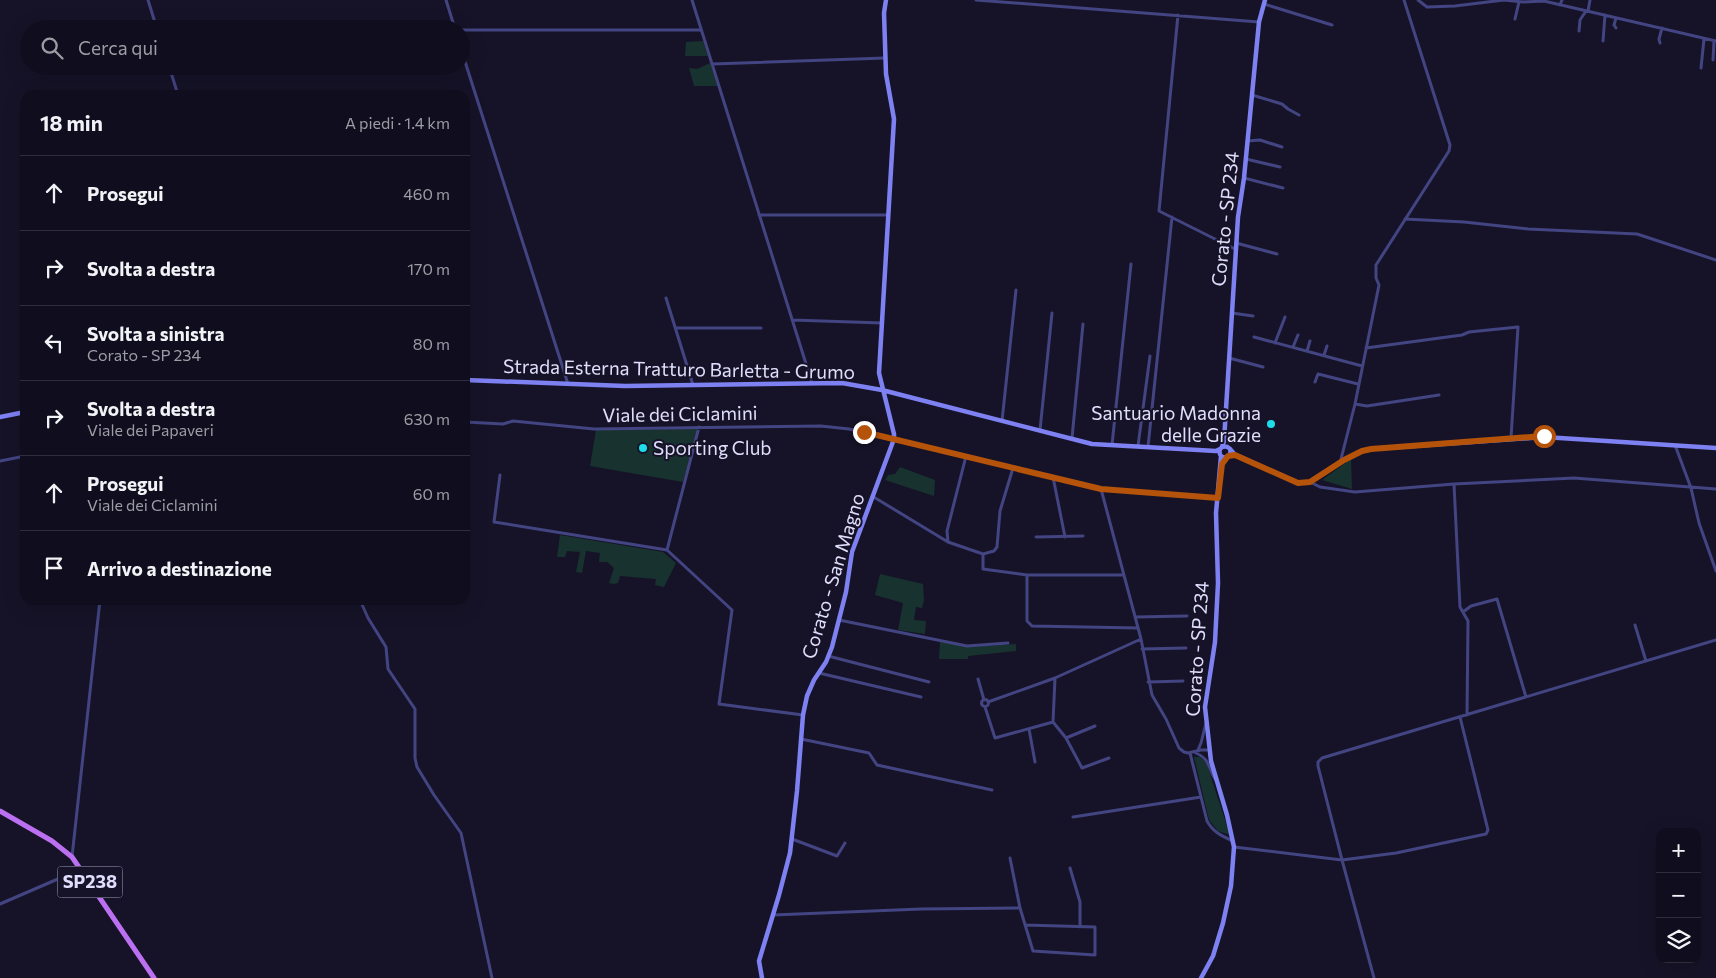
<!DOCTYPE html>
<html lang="it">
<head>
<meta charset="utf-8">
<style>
	:root { --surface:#100e1e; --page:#1e1c2b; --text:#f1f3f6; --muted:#9c9ca4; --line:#302e3c }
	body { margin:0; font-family:Commissioner,sans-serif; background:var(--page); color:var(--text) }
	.controls { position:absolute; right:15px; bottom:15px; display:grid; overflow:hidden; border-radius:10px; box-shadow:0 5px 20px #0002 }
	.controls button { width:45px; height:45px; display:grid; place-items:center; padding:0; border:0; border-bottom:1px solid var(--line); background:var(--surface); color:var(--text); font:25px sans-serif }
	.stop { position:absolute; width:15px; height:15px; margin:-11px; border:4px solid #b45309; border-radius:50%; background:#fff }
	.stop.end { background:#b45309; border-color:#fff; box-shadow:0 1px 5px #0008 }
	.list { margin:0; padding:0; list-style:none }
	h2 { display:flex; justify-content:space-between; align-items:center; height:65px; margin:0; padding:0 20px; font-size:21px }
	h2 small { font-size:16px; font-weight:400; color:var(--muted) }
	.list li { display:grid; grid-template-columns:32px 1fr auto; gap:15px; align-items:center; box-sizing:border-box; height:75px; padding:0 20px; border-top:1px solid var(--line) }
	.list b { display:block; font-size:19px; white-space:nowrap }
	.list p { margin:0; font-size:16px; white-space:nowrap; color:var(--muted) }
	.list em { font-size:16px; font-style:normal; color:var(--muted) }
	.icon { flex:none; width:28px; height:28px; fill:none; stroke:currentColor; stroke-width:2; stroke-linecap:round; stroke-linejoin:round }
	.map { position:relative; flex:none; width:1716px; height:978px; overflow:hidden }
	.search { position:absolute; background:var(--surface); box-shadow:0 5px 20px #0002; left:20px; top:20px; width:450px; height:55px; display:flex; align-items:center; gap:12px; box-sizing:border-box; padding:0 18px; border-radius:28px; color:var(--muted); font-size:19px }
	.panel { position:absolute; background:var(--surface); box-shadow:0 5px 20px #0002; left:20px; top:90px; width:450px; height:515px; border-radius:15px }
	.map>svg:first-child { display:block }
</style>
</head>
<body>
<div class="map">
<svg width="1716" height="978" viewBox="0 0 1716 978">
	<rect width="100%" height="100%" fill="#161328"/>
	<path fill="#17322f" d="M703,41L708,56H685L686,42Z
		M710,63L718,86H694L689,68L697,69Z
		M698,429L683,482L590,466L596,430Z
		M1351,459L1352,489L1322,480Z
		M900,467L935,480L934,496L885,480L888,475L895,474Z
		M560,535L663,552L676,563L664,587L655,585L656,579L620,576L618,583L614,584L609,583L614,568L607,562H599L600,553L586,551L582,573L576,572L580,552L567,551L565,557H557Z
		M880,574L923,584L924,600L922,608L916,607L914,620L926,621L925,634L898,630L903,603L875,595Z
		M940,642L968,647L1016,644V651L968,656V659H939Z
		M1194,757H1200L1206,762L1230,835L1218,831L1209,820Z"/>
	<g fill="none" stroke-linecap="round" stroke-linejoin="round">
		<path stroke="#434482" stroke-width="3" d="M148,0L157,29
			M446,0L455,29
			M692,0L812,383
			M976,0L1259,22
			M1418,0L1427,7L1455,6L1504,0L1523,2L1544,1L1716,41
			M1264,4L1332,25
			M1560,5L1562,0
			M1588,11L1590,0
			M1178,15L1159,211L1235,249
			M1616,18L1614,25L1616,28
			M1515,19L1519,2
			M461,30H701
			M1579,31L1580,20L1586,11
			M1603,41L1605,15
			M1660,43L1659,39L1662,28
			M461,49L568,384
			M1713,60L1714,41
			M712,64L885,58
			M169,66L178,95
			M1701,68L1704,39
			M1252,95L1282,104L1288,109L1299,115
			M1247,141L1260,140L1282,147
			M1246,159L1280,167
			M1244,178L1283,188
			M759,215H888
			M1405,219L1464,222L1528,229L1637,234L1716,260
			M1236,243L1277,254
			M666,298L693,385
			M1232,313L1253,316
			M792,320L882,323
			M676,328H761
			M1254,337L1362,366
			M1275,343L1285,317
			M1293,347L1298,335
			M1366,348L1462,335L1469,332L1518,327L1511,438
			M1307,351L1310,341
			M1324,355L1327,346
			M1229,358L1263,367
			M1315,382L1318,374L1358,384
			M1355,404L1367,406L1439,395
			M1002,421L1016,290
			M465,422L503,424L513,421L594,429L821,426L849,429L1101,489L1218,498
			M1040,430L1052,313
			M1072,438L1083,324
			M1112,445L1131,264
			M1675,445L1691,488L1699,523L1716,571
			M1138,446L1150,356
			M1148,447L1172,217
			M0,461L25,456
			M1340,463L1355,404L1379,285L1376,278V265L1449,151L1450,145L1404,0
			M1013,468L1000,511L997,547L994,551L983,554V569L1027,575H1124
			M500,475L494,522L667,550L732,610L719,704L803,715
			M1053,477L1065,537
			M1310,482L1320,487L1355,492L1454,484L1574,478L1716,489
			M1454,484L1460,607L1468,621L1467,715
			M1101,489L1141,639L1152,695L1166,719L1179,748L1184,752L1188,753L1201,750H1209
			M872,496L948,542L983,554
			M1036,537L1083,536
			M948,542L947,531L966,456
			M667,550L699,427
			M1027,575V621L1032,626L1138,628
			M360,600L368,618L386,647L388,669L415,709V758L417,767L434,795L461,833L492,978
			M1463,612L1471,606L1497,599L1526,697
			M1135,617L1187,616
			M839,620L967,646L1008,643
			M1635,625L1646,661
			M1142,649L1186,648
			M828,656L929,682
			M819,673L921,697
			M1055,678L1053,722L1066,738L1082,768L1109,758
			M978,679L984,700
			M1148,682L1183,681
			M981.5 703a3.5 3.5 0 1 1 7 0a3.5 3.5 0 1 1-7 0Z
			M988,702L1055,678L1141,639
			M985,707L995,738L1053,722
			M1029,729L1035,762
			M1066,738L1095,726
			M801,739L869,753L877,765L992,790
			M1198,750L1201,743L1206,723
			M1190,753L1207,821C1213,832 1222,836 1233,841
			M1196,753C1211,760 1207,767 1215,779
			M1073,817L1201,797
			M792,839L837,856L845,843
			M1234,847L1342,860L1396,853L1486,834L1488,830L1460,717
			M72,857L100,600
			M1010,858L1020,908L1033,951L1095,955V927L1025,925
			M1070,868L1080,902V927
			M0,904L81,869
			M773,915L921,909L1020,908
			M1374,978L1342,860L1318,766V762L1322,758L1716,640"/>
		<path stroke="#7e81f2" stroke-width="4.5" d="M465,380L625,386L842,383L882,390L1092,444L1216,451L1220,449
			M0,417L25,412
			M1219.5 452a5.5 5.5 0 1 1 11 0a5.5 5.5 0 1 1-11 0Z
			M1222,447L1224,441L1238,217L1244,178L1259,22L1265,0
			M1230,449L1235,455L1298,483L1310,482L1344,460L1362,451L1371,449L1544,437L1716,448
			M762,978L759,961L779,895L790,853L797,791L803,715L807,696L814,680L826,662L832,647L846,592L852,552L894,439V434L879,373L894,119L886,74L884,13L886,0
			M1201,978L1213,956L1223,923L1231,886L1234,847L1227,815L1211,761L1205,707L1215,642L1218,583L1216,513L1221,456"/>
		<path stroke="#bb70f1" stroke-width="5" d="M0,811L52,841L72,857L154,978"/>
	</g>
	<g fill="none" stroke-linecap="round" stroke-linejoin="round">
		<path stroke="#b45309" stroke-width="6" d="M864,432L1101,489L1218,498L1222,464L1228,456L1235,455L1298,483L1310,482L1344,460L1362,451L1371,449L1544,436"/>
	</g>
	<g fill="#1ddde8" stroke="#161328" stroke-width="2">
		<circle cx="1271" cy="424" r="5"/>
		<circle cx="643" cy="448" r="5"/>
	</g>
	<g text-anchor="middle" stroke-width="4" stroke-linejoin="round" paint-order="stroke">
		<rect fill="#161328" stroke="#a3a1bc" stroke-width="1" x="57.5" y="866.5" width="65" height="31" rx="4"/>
		<g font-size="18" font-weight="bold" fill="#e0defc">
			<text x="90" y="888">SP238</text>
		</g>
		<g font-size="19" fill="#e0defc" stroke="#161328">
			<text transform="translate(1225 219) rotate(-84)" y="7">Corato - SP 234</text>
			<text transform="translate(679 369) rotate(1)" y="7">Strada Esterna Tratturo Barletta - Grumo</text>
			<text transform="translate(680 414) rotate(-1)" y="7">Viale dei Ciclamini</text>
			<text transform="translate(833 576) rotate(-73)" y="7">Corato - San Magno</text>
			<text transform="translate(1197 649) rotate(-86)" y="7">Corato - SP 234</text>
		</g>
		<g font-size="19" fill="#e0defc" stroke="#161328" text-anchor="end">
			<text x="1261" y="420">Santuario Madonna<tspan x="1261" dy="22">delle Grazie</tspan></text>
			<text x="653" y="455" text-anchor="start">Sporting Club</text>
		</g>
	</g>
</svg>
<div class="controls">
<button>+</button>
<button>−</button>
<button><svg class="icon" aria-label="layers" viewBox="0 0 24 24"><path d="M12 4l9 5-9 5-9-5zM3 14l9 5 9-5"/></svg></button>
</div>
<div class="stop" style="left:1544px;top:436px"></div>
<div class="stop end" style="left:864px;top:432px"></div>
<div class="search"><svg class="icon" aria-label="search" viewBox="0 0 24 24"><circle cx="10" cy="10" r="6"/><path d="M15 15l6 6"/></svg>Cerca qui</div>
<section class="panel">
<h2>18 min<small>A piedi · 1.4 km</small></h2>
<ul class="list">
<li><svg class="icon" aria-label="ahead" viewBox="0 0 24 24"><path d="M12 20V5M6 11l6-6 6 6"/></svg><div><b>Prosegui</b></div><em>460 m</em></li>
<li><svg class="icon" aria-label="right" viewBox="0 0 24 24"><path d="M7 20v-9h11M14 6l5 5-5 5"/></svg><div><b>Svolta a destra</b></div><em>170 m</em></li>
<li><svg class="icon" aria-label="left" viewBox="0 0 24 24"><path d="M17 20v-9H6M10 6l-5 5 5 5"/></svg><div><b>Svolta a sinistra</b><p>Corato - SP 234</p></div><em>80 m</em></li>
<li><svg class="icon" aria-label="right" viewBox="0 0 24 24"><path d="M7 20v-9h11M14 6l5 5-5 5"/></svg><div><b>Svolta a destra</b><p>Viale dei Papaveri</p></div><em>630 m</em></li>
<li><svg class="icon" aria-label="ahead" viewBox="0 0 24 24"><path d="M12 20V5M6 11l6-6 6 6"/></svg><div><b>Prosegui</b><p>Viale dei Ciclamini</p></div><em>60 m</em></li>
<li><svg class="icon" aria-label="arrive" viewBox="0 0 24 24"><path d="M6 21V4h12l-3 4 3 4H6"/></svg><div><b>Arrivo a destinazione</b></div></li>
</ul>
</section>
</div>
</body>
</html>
